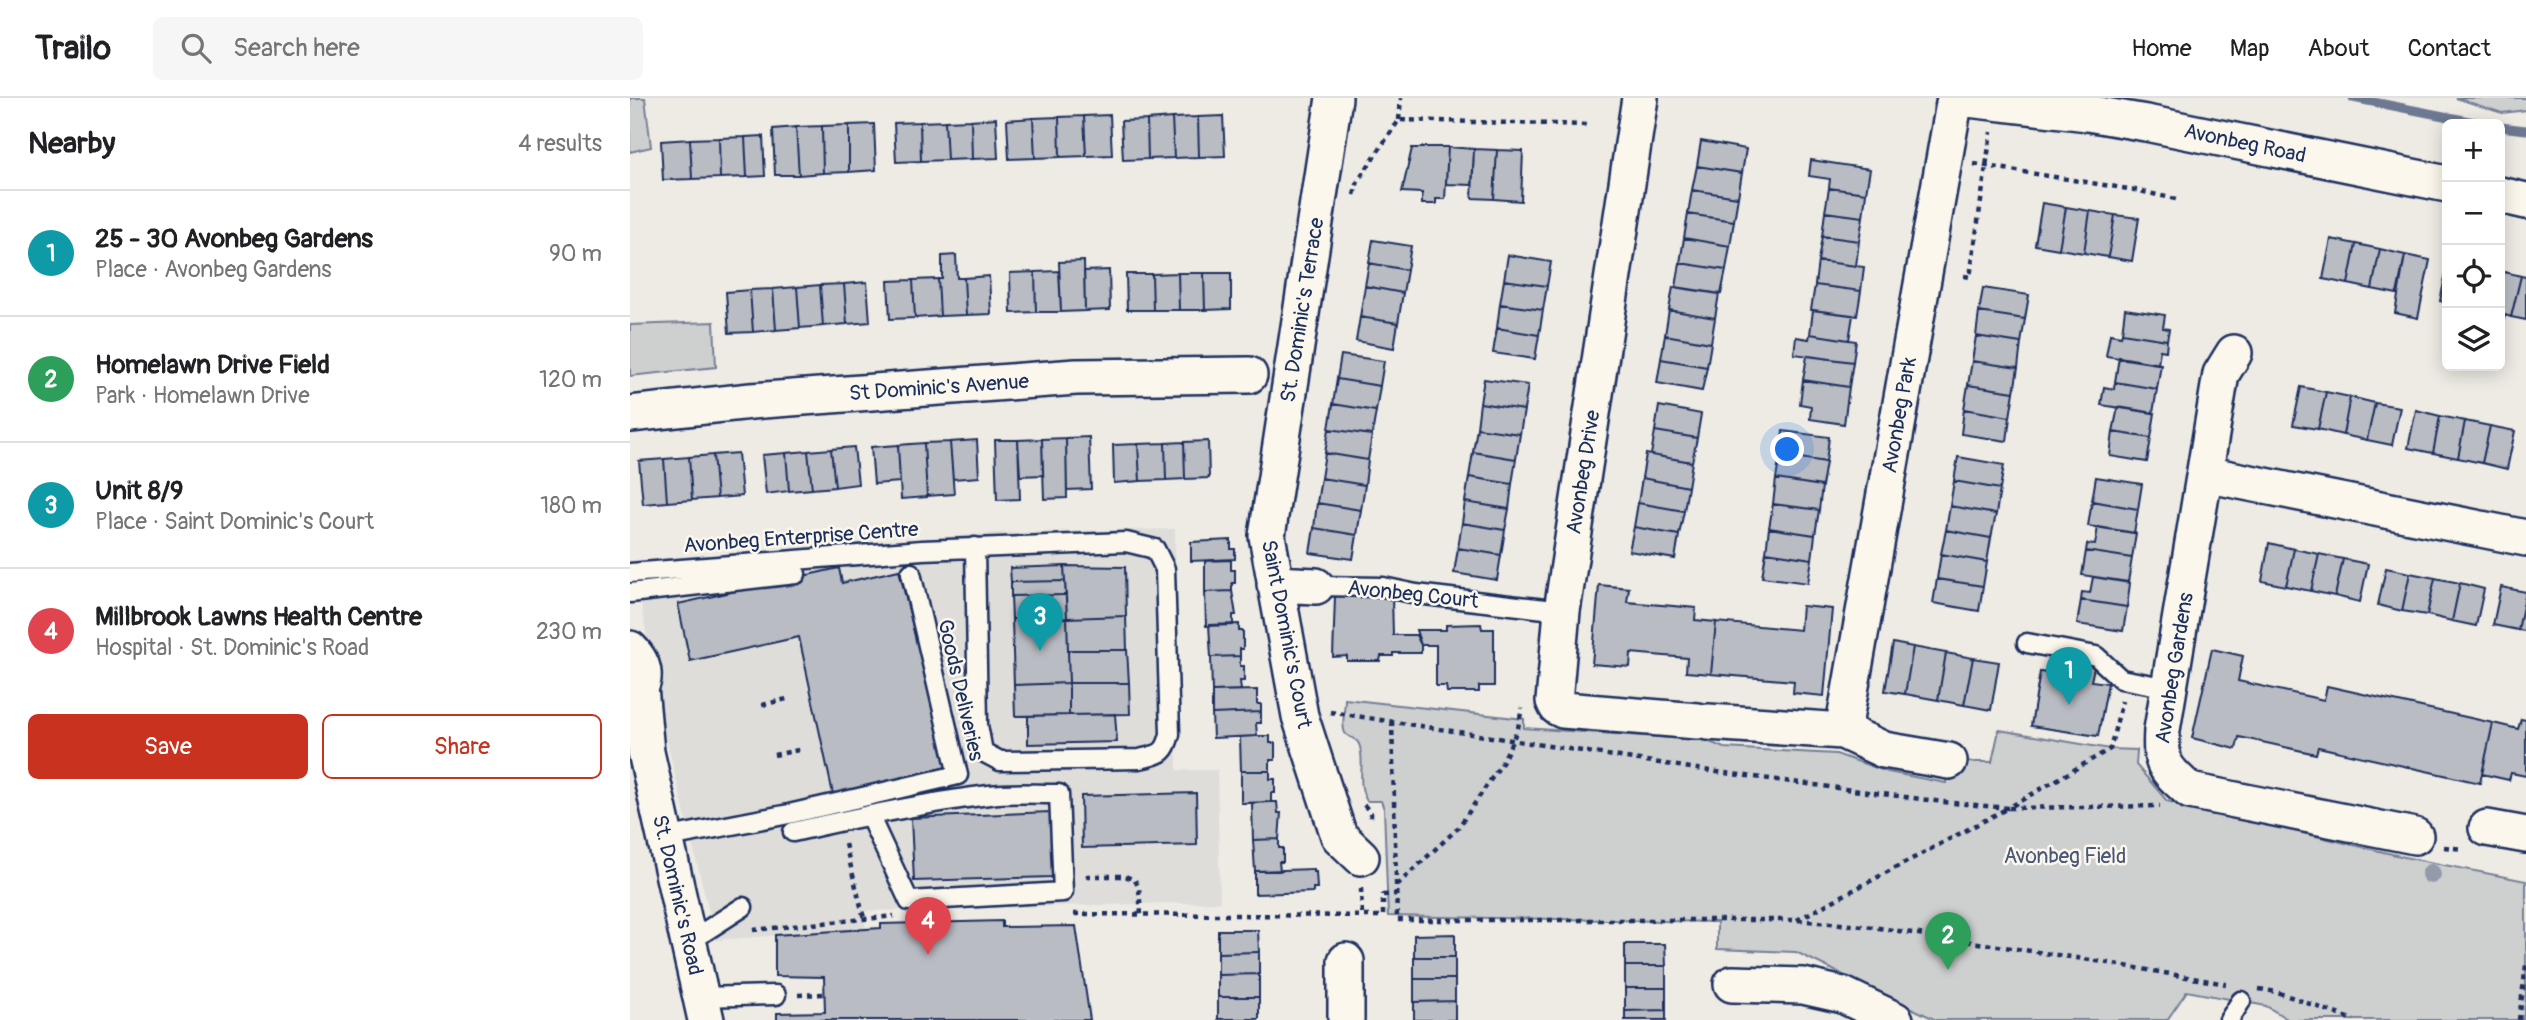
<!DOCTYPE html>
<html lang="en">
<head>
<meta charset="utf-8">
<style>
	:root { --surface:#fff; --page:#f6f6f6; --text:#202124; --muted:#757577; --line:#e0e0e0; --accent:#c8321e }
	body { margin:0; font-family:Pangolin,sans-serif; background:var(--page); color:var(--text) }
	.controls { position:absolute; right:21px; top:21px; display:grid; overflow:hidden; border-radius:10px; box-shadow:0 4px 18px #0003 }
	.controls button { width:63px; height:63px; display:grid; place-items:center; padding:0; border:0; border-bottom:2px solid var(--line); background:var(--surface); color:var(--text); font:35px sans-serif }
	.you { position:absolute; left:1158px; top:352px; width:24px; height:24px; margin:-18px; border:5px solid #fff; border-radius:50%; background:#1a73e8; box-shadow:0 0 0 10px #1a73e833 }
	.badge { display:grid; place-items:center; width:46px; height:46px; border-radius:50%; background:var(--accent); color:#fff; font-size:23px; font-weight:700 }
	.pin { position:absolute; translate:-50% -58px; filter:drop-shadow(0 2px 4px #0008) }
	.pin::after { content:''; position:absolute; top:37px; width:24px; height:21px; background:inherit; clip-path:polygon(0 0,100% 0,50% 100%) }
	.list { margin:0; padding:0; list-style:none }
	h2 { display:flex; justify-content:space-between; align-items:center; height:91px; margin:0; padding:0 28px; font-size:30px }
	h2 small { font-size:23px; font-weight:400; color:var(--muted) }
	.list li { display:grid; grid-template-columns:46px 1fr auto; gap:21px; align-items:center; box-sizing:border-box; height:126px; padding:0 28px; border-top:2px solid var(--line) }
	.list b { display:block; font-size:26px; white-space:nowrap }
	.list p { margin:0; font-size:23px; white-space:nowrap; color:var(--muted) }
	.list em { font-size:23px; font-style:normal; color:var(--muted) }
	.actions { display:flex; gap:14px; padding:21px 28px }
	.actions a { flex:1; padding:16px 0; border:2px solid var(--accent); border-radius:10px; text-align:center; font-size:24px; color:var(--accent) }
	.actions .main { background:var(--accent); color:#fff }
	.icon { flex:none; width:38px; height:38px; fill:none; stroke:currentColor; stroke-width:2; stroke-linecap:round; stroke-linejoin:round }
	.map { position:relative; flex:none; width:1896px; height:922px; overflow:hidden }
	header { display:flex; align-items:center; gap:42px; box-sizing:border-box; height:98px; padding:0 35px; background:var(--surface); border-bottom:2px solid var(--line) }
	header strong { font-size:33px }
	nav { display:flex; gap:38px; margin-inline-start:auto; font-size:24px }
	.search { width:490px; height:63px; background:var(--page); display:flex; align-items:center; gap:18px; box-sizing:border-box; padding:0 24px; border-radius:10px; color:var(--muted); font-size:26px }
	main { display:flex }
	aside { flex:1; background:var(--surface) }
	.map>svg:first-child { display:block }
</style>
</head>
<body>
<header>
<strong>Trailo</strong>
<div class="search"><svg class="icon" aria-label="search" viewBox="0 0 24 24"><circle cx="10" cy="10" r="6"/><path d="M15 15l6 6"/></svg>Search here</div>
<nav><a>Home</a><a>Map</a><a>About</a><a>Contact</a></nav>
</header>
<main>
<aside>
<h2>Nearby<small>4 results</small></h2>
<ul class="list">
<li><span class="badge" style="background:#0f9aa8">1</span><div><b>25 - 30 Avonbeg Gardens</b><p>Place · Avonbeg Gardens</p></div><em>90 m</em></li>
<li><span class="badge" style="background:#2e9e5b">2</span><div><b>Homelawn Drive Field</b><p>Park · Homelawn Drive</p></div><em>120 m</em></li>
<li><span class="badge" style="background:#0f9aa8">3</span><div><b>Unit 8/9</b><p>Place · Saint Dominic's Court</p></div><em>180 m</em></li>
<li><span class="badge" style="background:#e0444e">4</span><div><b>Millbrook Lawns Health Centre</b><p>Hospital · St. Dominic's Road</p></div><em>230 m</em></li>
</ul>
<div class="actions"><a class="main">Save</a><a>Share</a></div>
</aside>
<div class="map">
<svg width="1896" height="922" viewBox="0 0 1896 922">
	<rect width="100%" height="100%" fill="#eeebe4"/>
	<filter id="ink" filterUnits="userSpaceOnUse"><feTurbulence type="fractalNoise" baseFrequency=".0143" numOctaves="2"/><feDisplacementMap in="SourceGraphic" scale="14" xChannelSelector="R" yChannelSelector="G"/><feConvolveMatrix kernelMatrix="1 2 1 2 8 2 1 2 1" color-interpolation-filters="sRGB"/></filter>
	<g filter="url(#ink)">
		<path fill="#deddda" d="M545,431L547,672H587L590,804L233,813L236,831L86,842L35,636L3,463L366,435Z"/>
		<path fill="#cecfcf" stroke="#747f96" stroke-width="2" d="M0,0H15L21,49L0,54Z
			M1826,0H1896V12L1872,15Z
			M84,224L86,269L0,278V227Z
			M715,601L894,621V630L1075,642L1094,650L1206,656L1258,674L1316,685L1320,664H1362L1369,632L1480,651L1507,652L1506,667L1537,703L1779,760L1896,783V903L1893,922H1659L1636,908L1557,893L1537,922H1306L1166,854L1087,851V824L758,818L754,711L751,703H737C726,685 735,668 730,649C728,639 719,641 715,635C711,627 715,610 715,601Z"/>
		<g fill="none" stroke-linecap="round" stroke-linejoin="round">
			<path stroke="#6d7892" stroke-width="9" d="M1723,0L1854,26
				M1870,29L1896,32"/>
		</g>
		<path fill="#b9bcc3" stroke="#1b2f5e" stroke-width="2" d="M480,17L482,57L456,58L454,18Z
			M454,18L456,58L430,59L429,19Z
			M593,18L595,58L569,59L568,19Z
			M429,19L430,59L405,60L403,20Z
			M568,19L569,59L544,60L542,20Z
			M366,20L368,60L342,61L341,22Z
			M403,20L405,60L379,61L377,22Z
			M542,20L544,60L518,61L517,22Z
			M341,22L342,61L317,62L315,23Z
			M517,22L518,61L493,62L491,23Z
			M315,23L317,62L291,63L290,24Z
			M290,24L291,63L266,64L264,25Z
			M244,26L246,72L219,74V27Z
			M219,27V74L193,75L192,28Z
			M192,28L193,75L169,77L166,29Z
			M166,29L169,77H145L143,31Z
			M133,38L135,78L117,79L115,39Z
			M115,39L117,79L90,80L89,40Z
			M89,40L90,80L62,81L60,41Z
			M60,41L62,81L33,82L31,43Z
			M1071,43L1116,51L1112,75L1067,68Z
			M793,49H818L815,101H806V106H792V95L772,94L782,50H793Z
			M818,49L844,51L842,87L816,86Z
			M844,51L867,52L864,101L842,100Z
			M867,52L893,53L891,103L864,101Z
			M1181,62L1240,71L1236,95L1199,90L1200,81L1179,78Z
			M1067,68L1112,75L1108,99L1062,92Z
			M1199,90L1236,95L1233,119L1195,114Z
			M1062,92L1108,99L1104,123L1058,116Z
			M1412,105L1436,109L1429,151L1405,147Z
			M1436,109L1460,113L1454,155L1429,151Z
			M1460,113L1485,117L1478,159L1454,155Z
			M1195,114L1233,119L1229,143L1192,138Z
			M1058,116L1104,123L1100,148L1054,140Z
			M1485,117L1509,120L1502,163L1478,159Z
			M1192,138L1229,143L1226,168L1188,163Z
			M1054,140L1100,148L1096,172L1050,165Z
			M1701,141L1726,146L1718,186L1693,181Z
			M743,142L781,148L777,172L739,165Z
			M1726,146L1750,151L1742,191L1718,186Z
			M1750,151L1775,157L1767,196L1742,191Z
			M326,157L327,180H334L336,217L310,218L308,181H312V158Z
			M878,157L921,164L917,188L874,182Z
			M1775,157L1800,162L1788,220L1765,215Z
			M454,163L455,213L431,214L429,164Z
			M1188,163L1234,169L1231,193L1185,187Z
			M739,165L777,172L773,195L735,188Z
			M1050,165L1096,172L1091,196L1046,189Z
			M1817,170V205L1810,203Z
			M479,172L480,212L455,213L454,173Z
			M429,173L431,214H406L405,174Z
			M1870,173L1891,178L1881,219L1875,217L1872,229L1870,228Z
			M405,174L406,214L381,215L380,175Z
			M548,175L549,212H523L522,176Z
			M548,175H574L575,212H549Z
			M574,175H601V211L575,212Z
			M496,176H522L523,212H497Z
			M359,178L361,216L336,217L334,180Z
			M1891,178L1896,179V222L1881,219Z
			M308,181L310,218L285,220L283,182Z
			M283,182L285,220L260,221L258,183Z
			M874,182L917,188L913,212L870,206Z
			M237,184L240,224L217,226L214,186Z
			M214,186L217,226L193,228L190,187Z
			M190,187L193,228L170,230L167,189Z
			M1185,187L1231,193L1227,218L1181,212Z
			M735,188L773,195L768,225L730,219Z
			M167,189L170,230L146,232L143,191Z
			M1043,189L1089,196L1085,220L1039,212Z
			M1353,190L1399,197L1395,221L1349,214Z
			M143,191L146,232L123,234L120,192Z
			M120,192L123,234L99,235L96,194Z
			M870,206L913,212L909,237L867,230Z
			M1495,211L1535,217L1533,230L1539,231L1537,242L1492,235Z
			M1039,212L1085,220L1081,245L1035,237Z
			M1183,212L1223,217L1219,242L1180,236Z
			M1349,214L1395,221L1391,245L1346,238Z
			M730,219L768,225L764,250L726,243Z
			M867,230L909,237L905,261L863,255Z
			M1492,235L1537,242L1536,253L1530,252L1528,266L1476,258L1480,236L1491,238Z
			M1180,236L1226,243L1223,264L1164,256L1166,239L1179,241Z
			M1035,237L1081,245L1077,269L1031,261Z
			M1346,238L1391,245L1388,270L1342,263Z
			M711,257L754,263L750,288L707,281Z
			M1177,258L1223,264L1219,289L1173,282Z
			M1489,259L1531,266L1527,291L1485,284Z
			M1031,261L1077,269L1072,293L1027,285Z
			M1342,263L1388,270L1384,294L1338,287Z
			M707,281L750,288L746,313L703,306Z
			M854,281L898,287L894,312L850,305Z
			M1173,282L1219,289L1214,326L1180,321L1181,308L1170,306Z
			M1485,284L1527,291L1523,315L1471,307L1474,289L1484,291Z
			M1338,287L1384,294L1380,319L1334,311Z
			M1671,289L1696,294L1688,331L1663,327Z
			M1696,294L1720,299L1713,337L1688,331Z
			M1720,299L1745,305L1737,342L1713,337Z
			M850,305L894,312L890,336L847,330Z
			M1745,305L1770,309L1762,347L1737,342Z
			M703,306L746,313L742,337L699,331Z
			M1029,308L1071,316L1067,340L1025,333Z
			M1488,309L1525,315L1521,340L1483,334Z
			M1334,311L1380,319L1377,343L1331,336Z
			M1786,312L1810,318L1803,355L1778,350Z
			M1810,318L1835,323L1828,360L1803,355Z
			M1835,323L1860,328L1852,365L1828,360Z
			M1860,328L1885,333L1877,371L1852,365Z
			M847,330L890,336L886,361L843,354Z
			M699,331L742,337L738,362L695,355Z
			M1025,333L1067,340L1062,364L1021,357Z
			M1153,333L1199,339L1196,364L1150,357Z
			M1483,334L1521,340L1517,364L1480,358Z
			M459,339L461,391L437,392L436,340Z
			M436,340L437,400L414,401L412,341Z
			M412,341L413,377L390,378L388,342Z
			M347,342L349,379L323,381L320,344Z
			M365,342H388L390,401L367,402Z
			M578,343L579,380L555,381L554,344Z
			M320,344L324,396L297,398L294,345Z
			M554,344L555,381L536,382L535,345Z
			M294,345L297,399L271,401L268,347Z
			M535,345L536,382L510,383L508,346Z
			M508,346L510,383L484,385L483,347Z
			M268,347L270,384L244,386L241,349Z
			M224,349L228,386L205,389L201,351Z
			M201,351L205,389L182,391L178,353Z
			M178,353L182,391L159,393L156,355Z
			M843,354L886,361L882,386L839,379Z
			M108,355L112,398L87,400L83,357Z
			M156,355L159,393L136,396L132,357Z
			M695,355L738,362L735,387L691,380Z
			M1016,356L1062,364L1058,389L1012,380Z
			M83,357L87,400L62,402L59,359Z
			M1150,357L1196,364L1192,388L1146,381Z
			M59,359L62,402L37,404L34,361Z
			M1328,359L1374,367L1370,391L1324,383Z
			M34,361L37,404L13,406L9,363Z
			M839,379L882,386L879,411L835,404Z
			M1466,379L1512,386L1508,411L1462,403Z
			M691,380L735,387L731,412L687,405Z
			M1012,380L1058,389L1054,413L1008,405Z
			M1146,381L1192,388L1189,412L1143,406Z
			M1324,383L1370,391L1366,416L1320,408Z
			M1462,403L1508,411L1504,435L1458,428Z
			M835,404L879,411L875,432L832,425Z
			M687,405L731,412L727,437L684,430Z
			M1008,405L1054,413L1049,437L1004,429Z
			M1143,406L1189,412L1185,437L1139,430Z
			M1320,408L1366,416L1361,440L1316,432Z
			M832,425L875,432L871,457L828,450Z
			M1004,429L1049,437L1045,461L999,453Z
			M1468,429L1506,435L1502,460L1456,453L1457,446L1465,447Z
			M684,430L727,437L723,461L680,455Z
			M1139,430L1185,437L1182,461L1136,454Z
			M1316,432L1361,440L1357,464L1311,456Z
			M601,442V451H605V461L561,463V444Z
			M1639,445L1664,451L1656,488L1632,483Z
			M828,450L871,457L867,482L824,475Z
			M1664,451L1689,456L1681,493L1656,488Z
			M1456,453L1502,460L1498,484L1452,477Z
			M1136,454L1182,461L1178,485L1132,479Z
			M1311,456L1357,464L1353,488L1307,481Z
			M1689,456L1713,461L1705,498L1681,493Z
			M1713,461L1738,466L1730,504L1705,498Z
			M601,462V472H605V485H602V493L575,494V463Z
			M434,468L495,469L496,518L437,520Z
			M434,468L435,483L381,484L380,470Z
			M209,470L212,485L269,472L318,671L203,696L169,539L60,563L48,506Z
			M1756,470L1780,475L1772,513L1748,507Z
			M1780,475L1805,480L1797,517L1772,513Z
			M1463,479L1500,485L1497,509L1451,502L1452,494L1460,495Z
			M1805,480L1830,485L1822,523L1797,517Z
			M1307,481L1353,488L1349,513L1303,505Z
			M435,483L436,497L381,498V484Z
			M1830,485L1854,491L1846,528L1822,523Z
			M969,487L999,490L997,504L1066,510L1065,522L1086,524L1081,576L1056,574L1057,560L1001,555L1000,569L962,566Z
			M1871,489L1896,494L1888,532L1863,527Z
			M602,493L606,517H603V527L576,528L575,494Z
			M1896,494V533L1888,532Z
			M713,495H751V498H762L763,537H786L791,547V555H763V558H751L750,563H717V558L703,559L705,498H713Z
			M436,497L437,520L382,521L381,498Z
			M1451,502L1497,509L1493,533L1447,526Z
			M1172,508L1202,511L1194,598L1163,595L1164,583L1081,576L1086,524L1170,532Z
			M496,518L497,552H438L437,520Z
			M437,520L439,585L384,587L382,521Z
			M609,526V533H613V551H610V558L581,559L579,527Z
			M851,526L852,531H864V588H849V594H817L816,588H806V547H791L786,532H816V527Z
			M1263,545L1283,549L1275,596L1255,593Z
			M1283,549L1316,555L1308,602L1275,596Z
			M1582,551L1613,558L1608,583L1694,602L1697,588L1863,625L1850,685L1688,649L1686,656L1609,639L1606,651L1562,640Z
			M438,552H497L499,585H439Z
			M1316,555L1343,560L1334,607L1308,602Z
			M610,558V568H614V583H610L611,592L582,593L581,559Z
			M1427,558L1465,565L1461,583L1478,585L1468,638L1401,628L1410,574L1424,576Z
			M1343,560L1369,564L1361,612L1334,607Z
			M439,585H499L500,616L439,617Z
			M439,585V617L385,618L384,587Z
			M627,592V606H631V614L582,616V593Z
			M631,614V625H626L627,638L583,640L582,616Z
			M485,616L487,644L398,646V618Z
			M1891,621L1896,622V678L1881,675L1879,682L1852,676L1863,625L1888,631Z
			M627,638H640V645H645V662H640V673H611L610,639Z
			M611,673H640V681H645V695H641V704L611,705Z
			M566,695L567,747L452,750L451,698Z
			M641,704H647L648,715H651L649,741L623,742L622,705Z
			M420,714L423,779L284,783L281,720Z
			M649,741V750H653V764H649L650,773H625L623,742Z
			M683,771V774H686L687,790H683V794L625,796V773Z
			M372,823V829L446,828L460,922H147V915L195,914L194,879L145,878V837L251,830V826Z
			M588,832H628L629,854L588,855Z
			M825,836V859H784V837Z
			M995,846H1035L1036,868H995Z
			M629,854V876L588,877V855Z
			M784,859H825V881H784Z
			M995,868H1036V890H995Z
			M629,876V899H588V877Z
			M784,881H825V903L784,904Z
			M995,890H1036V912L995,913Z
			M588,899H629V921H588Z
			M825,903V922H784V904Z
			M1036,912V922H995V913Z"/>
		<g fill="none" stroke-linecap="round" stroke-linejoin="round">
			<g stroke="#1b2f5e" stroke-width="23">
				<path id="lane" d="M0,475L292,452L496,444L525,451L535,471L540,636C535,657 529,656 510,661L370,663L353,654L348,627L345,449
					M686,488L753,489L786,496L932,513
					M0,495L166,476
					M1397,545L1466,558L1491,581L1539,590
					M163,734C228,719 293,705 359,697C381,694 406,696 429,696L433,794L279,803L239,717
					M34,740L159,716L328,677L281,475
					M60,843L113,809
					M72,899L146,897
					M1599,922L1611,903"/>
			</g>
			<g stroke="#1b2f5e" stroke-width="40">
				<path id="street" d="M704,0L637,438L670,618L709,738L731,759
					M1010,0L932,513L924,603L927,609L933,612L1067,623
					M1329,0L1458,15L1516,25L1817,86
					M1870,97L1896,103
					M1604,255L1591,276L1532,632C1530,667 1534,670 1560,693L1785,738
					M0,316L121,303L446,279L619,277
					M1575,376L1896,440
					M645,486L686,488
					M0,551C15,566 20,586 0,599
					M10,589L16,654L76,922
					M1078,624L1213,633L1254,652L1319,663
					M1213,633L1325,0
					M1857,730L1896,737
					M716,863V922
					M1102,886L1173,888L1213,897L1265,922"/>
			</g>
			<path stroke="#1b2f5e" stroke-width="4.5" stroke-dasharray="5 5" stroke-linecap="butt" d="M769,22L771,0
				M1344,66L1505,92L1550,102
				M724,97L728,83L769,22L960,27
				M1334,178L1340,179L1361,34
				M132,607L161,600
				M700,614L1087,674L1313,704L1378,710L1480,651L1492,603
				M762,623L767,822H1167L1243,829L1473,864L1596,886
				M144,657L173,651
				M734,707L741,715V724
				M215,746L234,820
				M1814,749L1833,751
				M458,776V778H495L505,782L509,790L511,817
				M767,787L828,730L872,665L888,630L892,610
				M731,790L732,818
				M444,816L753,818V797L767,796
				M1167,822L1378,710L1530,708
				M123,832L264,818
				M1629,891L1647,894L1724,922
				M168,897L194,896
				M1889,922L1896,867"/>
			<use href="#lane" stroke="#fbf7ec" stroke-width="18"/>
			<use href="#street" stroke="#fbf7ec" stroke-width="35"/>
		</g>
		<circle fill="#939aaa" cx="1801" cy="776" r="10"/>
	</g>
	<g text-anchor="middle" stroke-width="5" stroke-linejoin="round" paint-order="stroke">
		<g font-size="21" fill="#1b2f5e" stroke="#fbf7ec">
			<text transform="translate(1615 45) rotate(12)" y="7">Avonbeg Road</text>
			<text transform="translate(672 212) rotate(-81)" y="7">St. Dominic's Terrace</text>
			<text transform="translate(309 289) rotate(-4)" y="7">St Dominic's Avenue</text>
			<text transform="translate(1269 317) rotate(-80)" y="7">Avonbeg Park</text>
			<text transform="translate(953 374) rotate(-81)" y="7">Avonbeg Drive</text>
			<text transform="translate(171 439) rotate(-4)" y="7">Avonbeg Enterprise Centre</text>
			<text transform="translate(783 496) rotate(6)" y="7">Avonbeg Court</text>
			<text transform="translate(657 536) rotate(79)" y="7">Saint Dominic's Court</text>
			<text transform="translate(1544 570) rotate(-81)" y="7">Avonbeg Gardens</text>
			<text transform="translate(331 592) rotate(77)" y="7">Goods Deliveries</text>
			<text transform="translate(48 797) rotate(77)" y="7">St. Dominic's Road</text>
		</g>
		<g font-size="21" fill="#48577a" stroke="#fbf7ec">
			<text x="1435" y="765">Avonbeg Field</text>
		</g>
	</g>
</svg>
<div class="controls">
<button>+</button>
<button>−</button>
<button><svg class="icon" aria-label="locate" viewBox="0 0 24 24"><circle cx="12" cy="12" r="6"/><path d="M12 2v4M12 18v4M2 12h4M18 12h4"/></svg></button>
<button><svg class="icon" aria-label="layers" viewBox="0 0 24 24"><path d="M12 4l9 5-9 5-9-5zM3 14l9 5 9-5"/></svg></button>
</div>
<div class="you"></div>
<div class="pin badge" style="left:1439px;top:607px;background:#0f9aa8">1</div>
<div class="pin badge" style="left:1318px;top:872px;background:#2e9e5b">2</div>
<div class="pin badge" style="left:410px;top:553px;background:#0f9aa8">3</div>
<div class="pin badge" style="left:298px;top:857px;background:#e0444e">4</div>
</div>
</main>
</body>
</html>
